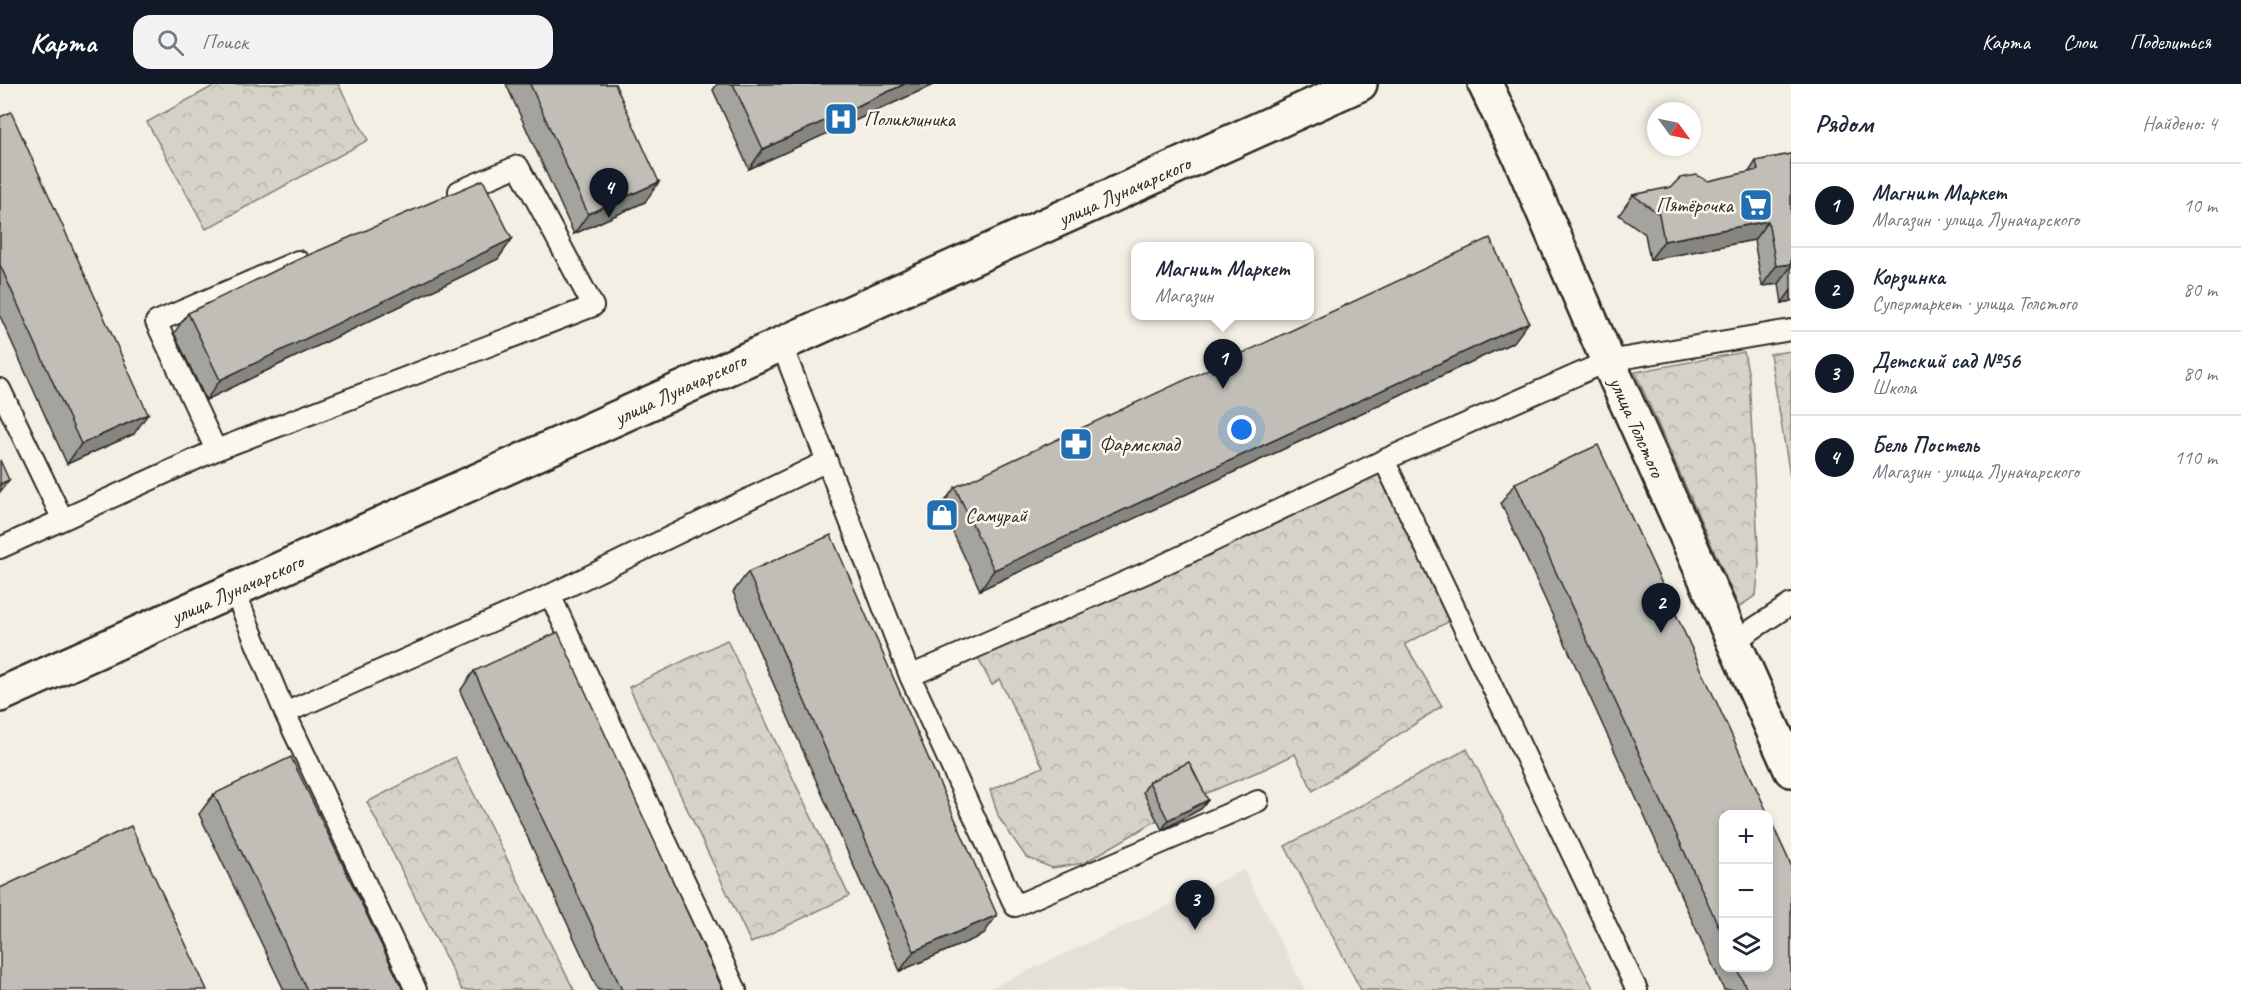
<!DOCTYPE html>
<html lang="ru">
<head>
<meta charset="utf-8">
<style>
	:root { --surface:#fff; --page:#f2f2f3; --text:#1f2937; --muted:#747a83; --line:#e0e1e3; --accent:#111827 }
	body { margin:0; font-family:Caveat,sans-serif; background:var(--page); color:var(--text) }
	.controls { position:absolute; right:18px; bottom:18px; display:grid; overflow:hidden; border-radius:12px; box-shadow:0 3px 9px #0003 }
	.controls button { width:54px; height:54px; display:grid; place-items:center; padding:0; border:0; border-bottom:2px solid var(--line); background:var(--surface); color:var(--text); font:30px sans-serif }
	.compass { position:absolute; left:1647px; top:18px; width:54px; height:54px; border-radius:50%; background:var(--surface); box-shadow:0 3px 9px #0003; rotate:123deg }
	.you { position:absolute; left:1242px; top:346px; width:21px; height:21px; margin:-15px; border:4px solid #fff; border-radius:50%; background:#1a73e8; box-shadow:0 0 0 9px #1a73e833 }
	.badge { display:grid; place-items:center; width:39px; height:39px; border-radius:50%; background:var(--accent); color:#fff; font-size:20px; font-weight:700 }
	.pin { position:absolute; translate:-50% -50px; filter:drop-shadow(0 2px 3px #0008) }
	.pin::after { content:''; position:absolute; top:32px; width:21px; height:18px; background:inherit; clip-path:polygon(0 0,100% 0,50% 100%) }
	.popup { position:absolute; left:1131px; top:158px; width:183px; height:78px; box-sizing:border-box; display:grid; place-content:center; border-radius:12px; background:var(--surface); filter:drop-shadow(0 2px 4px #0005); font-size:20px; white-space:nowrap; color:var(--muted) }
	.popup b { font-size:22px; color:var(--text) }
	.popup::after { content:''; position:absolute; left:50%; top:100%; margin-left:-12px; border:12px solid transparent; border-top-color:var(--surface) }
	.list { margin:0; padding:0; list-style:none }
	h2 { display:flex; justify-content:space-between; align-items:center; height:78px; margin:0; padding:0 24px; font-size:26px }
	h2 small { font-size:20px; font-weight:400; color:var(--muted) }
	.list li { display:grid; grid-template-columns:39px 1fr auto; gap:18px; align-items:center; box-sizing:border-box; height:84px; padding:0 24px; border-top:2px solid var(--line) }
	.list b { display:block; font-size:22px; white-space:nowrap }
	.list p { margin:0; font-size:20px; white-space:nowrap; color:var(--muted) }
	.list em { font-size:20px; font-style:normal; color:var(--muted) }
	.icon { flex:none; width:33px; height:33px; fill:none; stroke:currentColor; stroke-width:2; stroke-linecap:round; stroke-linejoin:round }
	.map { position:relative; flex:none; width:1791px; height:906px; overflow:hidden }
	header { display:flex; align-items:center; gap:36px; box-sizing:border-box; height:84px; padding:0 30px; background:var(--accent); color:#fff }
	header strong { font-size:28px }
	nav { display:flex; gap:33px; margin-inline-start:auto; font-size:21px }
	.search { width:420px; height:54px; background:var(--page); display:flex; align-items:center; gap:15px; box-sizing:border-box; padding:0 21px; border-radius:18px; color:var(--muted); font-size:22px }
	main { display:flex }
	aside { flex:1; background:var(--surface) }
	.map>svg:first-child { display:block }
</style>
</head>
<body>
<header>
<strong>Карта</strong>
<div class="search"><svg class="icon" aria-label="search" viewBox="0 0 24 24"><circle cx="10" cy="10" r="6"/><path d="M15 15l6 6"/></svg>Поиск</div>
<nav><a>Карта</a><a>Слои</a><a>Поделиться</a></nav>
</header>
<main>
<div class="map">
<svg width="1791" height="906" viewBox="0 0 1791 906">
	<defs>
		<pattern id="forest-crowns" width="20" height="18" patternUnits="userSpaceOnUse" patternTransform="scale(1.5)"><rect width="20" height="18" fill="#d5d2c9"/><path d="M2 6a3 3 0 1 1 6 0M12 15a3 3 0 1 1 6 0" fill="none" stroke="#b7b4ad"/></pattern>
	</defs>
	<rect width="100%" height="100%" fill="#f3efe4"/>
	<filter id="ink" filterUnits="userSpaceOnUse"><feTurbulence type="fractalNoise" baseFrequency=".0167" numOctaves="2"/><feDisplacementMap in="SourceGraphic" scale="12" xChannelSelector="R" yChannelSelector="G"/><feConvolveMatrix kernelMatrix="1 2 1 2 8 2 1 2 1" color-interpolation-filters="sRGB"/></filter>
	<g filter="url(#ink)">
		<path fill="#e4e0d6" d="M1244,786L1305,906H987Z"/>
		<path fill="url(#forest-crowns)" stroke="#807e7a" stroke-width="1.5" d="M217,0H338L368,56L206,145L147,38Z
			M1791,267V399L1770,270Z
			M1744,268L1749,293L1759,481L1756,511L1739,523L1635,288Z
			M1378,389L1450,537L1405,560L1442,622L1313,707L1295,670L1267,684L1195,714L1084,779L1052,784L1026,773L999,734L990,706L1043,683L999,595L992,601L978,574Z
			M727,556L849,812L751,859L629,603Z
			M1467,665L1594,906H1361L1285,762Z
			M455,673L574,906H462L367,718Z"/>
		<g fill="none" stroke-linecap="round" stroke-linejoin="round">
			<g stroke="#2b2b2b" stroke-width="24">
				<path id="service" d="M781,259L910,592L1015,822L1258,717
					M0,305L62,434
					M216,366L156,238L298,177
					M1384,376L1637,906
					M0,464L216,366L593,222L518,82L459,107
					M234,506L285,629L416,906
					M550,511L736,906
					M1733,558L1791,520
					M910,592L1148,488L1384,376L1608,277L1791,246
					M285,629L550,511L827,377"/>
			</g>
			<g stroke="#2b2b2b" stroke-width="38">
				<path id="minor" d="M1485,0L1518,69L1608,277L1791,686"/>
			</g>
			<g stroke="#2b2b2b" stroke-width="38">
				<path id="primary" d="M0,611L1360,0"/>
			</g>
			<use href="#service" stroke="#fbf7ec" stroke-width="20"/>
			<use href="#minor" stroke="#fbf7ec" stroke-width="33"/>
			<use href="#primary" stroke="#fbf7ec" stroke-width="33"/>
		</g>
		<path fill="#a5a39d" stroke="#2b2b2b" stroke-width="1.5" d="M506,0H615L645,118L574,150Z
			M717,0H935L749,85L713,6Z
			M0,33L134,350L67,380L0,232Z
			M1791,70V217L1782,219L1779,200L1762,202L1754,156L1650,176L1645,150L1619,131L1633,111L1708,97L1749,88L1756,77Z
			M512,155L498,175L206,316L174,249L188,229Z
			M1514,258L980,506L941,423L955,403Z
			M1515,399L1724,730V884H1768L1791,906H1724L1501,419Z
			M748,488L983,851L900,887L733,508Z
			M474,587L723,906H598L460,607Z
			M1149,698L1208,716L1201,725L1162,746L1143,708Z
			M214,710L403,906H284L199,730Z"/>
		<path fill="#86857f" stroke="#2b2b2b" stroke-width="1.5" d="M905,0H935L749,85L763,65Z
			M659,98L645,118L574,150L588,130Z
			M1768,137L1754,156L1650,176L1664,157Z
			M512,155L498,175L206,316L220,296Z
			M1791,180V182L1779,200L1762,202L1776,182Z
			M1791,206V217L1782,219Z
			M1529,238L1514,258L980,506L994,486Z
			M148,330L134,350L67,380L81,360Z
			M9,396L0,408V400Z
			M1208,716L1201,725L1162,746L1168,736Z
			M997,831L983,851L900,887L914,867Z"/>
		<path fill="#c0beb6" stroke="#2b2b2b" stroke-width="1.5" d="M530,0H615L659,98L588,130Z
			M733,0H905L763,65Z
			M11,28L148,330L81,360L0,181V33Z
			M1791,70V180L1776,182L1768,137L1664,157L1659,130L1633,111L1671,103L1680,94L1697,91L1708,97L1758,86L1756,77Z
			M483,96L512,155L220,296L188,229L297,176Z
			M1490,154L1529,238L994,486L955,403Z
			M1598,361L1768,730H1724V854L1515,399Z
			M0,376L9,396L0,400Z
			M831,451L997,831L914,867L748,488Z
			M558,548L723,906H622L474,587Z
			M291,673L403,906H307L214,710Z
			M1189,678L1208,716L1168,736L1149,698Z
			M1768,731L1791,781V906H1747L1737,884H1768Z
			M131,742L207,906H0V804Z"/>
	</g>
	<defs>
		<g id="hospital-square" transform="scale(1.725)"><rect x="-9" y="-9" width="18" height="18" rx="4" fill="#1f6fb2" stroke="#fbf7ec"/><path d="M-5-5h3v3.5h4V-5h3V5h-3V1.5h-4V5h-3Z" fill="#fff"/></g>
		<g id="supermarket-square" transform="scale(1.725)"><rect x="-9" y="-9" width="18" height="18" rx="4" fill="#1f6fb2" stroke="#fbf7ec"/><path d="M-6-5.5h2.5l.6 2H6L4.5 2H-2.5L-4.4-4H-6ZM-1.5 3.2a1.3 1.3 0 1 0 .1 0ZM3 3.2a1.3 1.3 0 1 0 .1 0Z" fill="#fff"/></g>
		<g id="pharmacy-square" transform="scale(1.725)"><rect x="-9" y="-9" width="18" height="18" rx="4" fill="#1f6fb2" stroke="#fbf7ec"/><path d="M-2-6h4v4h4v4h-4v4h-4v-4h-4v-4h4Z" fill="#fff"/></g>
		<g id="shop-square" transform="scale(1.725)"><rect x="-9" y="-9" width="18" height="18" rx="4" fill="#1f6fb2" stroke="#fbf7ec"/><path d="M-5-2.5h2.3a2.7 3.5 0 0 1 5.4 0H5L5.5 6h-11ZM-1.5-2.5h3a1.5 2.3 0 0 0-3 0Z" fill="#fff"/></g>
	</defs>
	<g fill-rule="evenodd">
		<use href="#hospital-square" x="841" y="35"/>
		<use href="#supermarket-square" x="1756" y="121"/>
		<use href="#pharmacy-square" x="1076" y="360"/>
		<use href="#shop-square" x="942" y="431"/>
	</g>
	<g text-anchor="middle" stroke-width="5" stroke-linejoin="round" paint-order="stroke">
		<g font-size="21" fill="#2b2b2b" stroke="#fbf7ec" text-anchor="start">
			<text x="864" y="42">Поликлиника</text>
			<text x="1733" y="128" text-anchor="end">Пятёрочка</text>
			<text x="1099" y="367">Фармсклад</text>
			<text x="965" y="438">Самурай</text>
		</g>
		<g font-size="21" fill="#2b2b2b" stroke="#fbf7ec">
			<text transform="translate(1124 107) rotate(-24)" y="7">улица Луначарского</text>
			<text transform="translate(680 305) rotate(-25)" y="7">улица Луначарского</text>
			<text transform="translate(1637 343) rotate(66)" y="7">улица Толстого</text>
			<text transform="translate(237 505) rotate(-24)" y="7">улица Луначарского</text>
		</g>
	</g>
</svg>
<div class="controls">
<button>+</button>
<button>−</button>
<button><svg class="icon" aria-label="layers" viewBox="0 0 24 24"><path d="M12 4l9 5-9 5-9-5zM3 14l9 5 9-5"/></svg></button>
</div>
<svg class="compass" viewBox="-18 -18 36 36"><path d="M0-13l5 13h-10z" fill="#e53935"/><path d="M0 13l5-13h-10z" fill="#747a83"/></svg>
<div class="you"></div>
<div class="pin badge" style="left:1223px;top:305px">1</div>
<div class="popup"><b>Магнит Маркет</b>Магазин</div>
<div class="pin badge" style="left:1661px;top:549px">2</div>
<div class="pin badge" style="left:1195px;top:846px">3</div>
<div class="pin badge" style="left:609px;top:134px">4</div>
</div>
<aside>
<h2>Рядом<small>Найдено: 4</small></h2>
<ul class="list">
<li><span class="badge">1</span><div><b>Магнит Маркет</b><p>Магазин · улица Луначарского</p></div><em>10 m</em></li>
<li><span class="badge">2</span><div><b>Корзинка</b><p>Супермаркет · улица Толстого</p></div><em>80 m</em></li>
<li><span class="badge">3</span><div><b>Детский сад №56</b><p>Школа</p></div><em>80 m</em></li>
<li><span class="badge">4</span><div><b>Бель Постель</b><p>Магазин · улица Луначарского</p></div><em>110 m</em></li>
</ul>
</aside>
</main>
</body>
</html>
